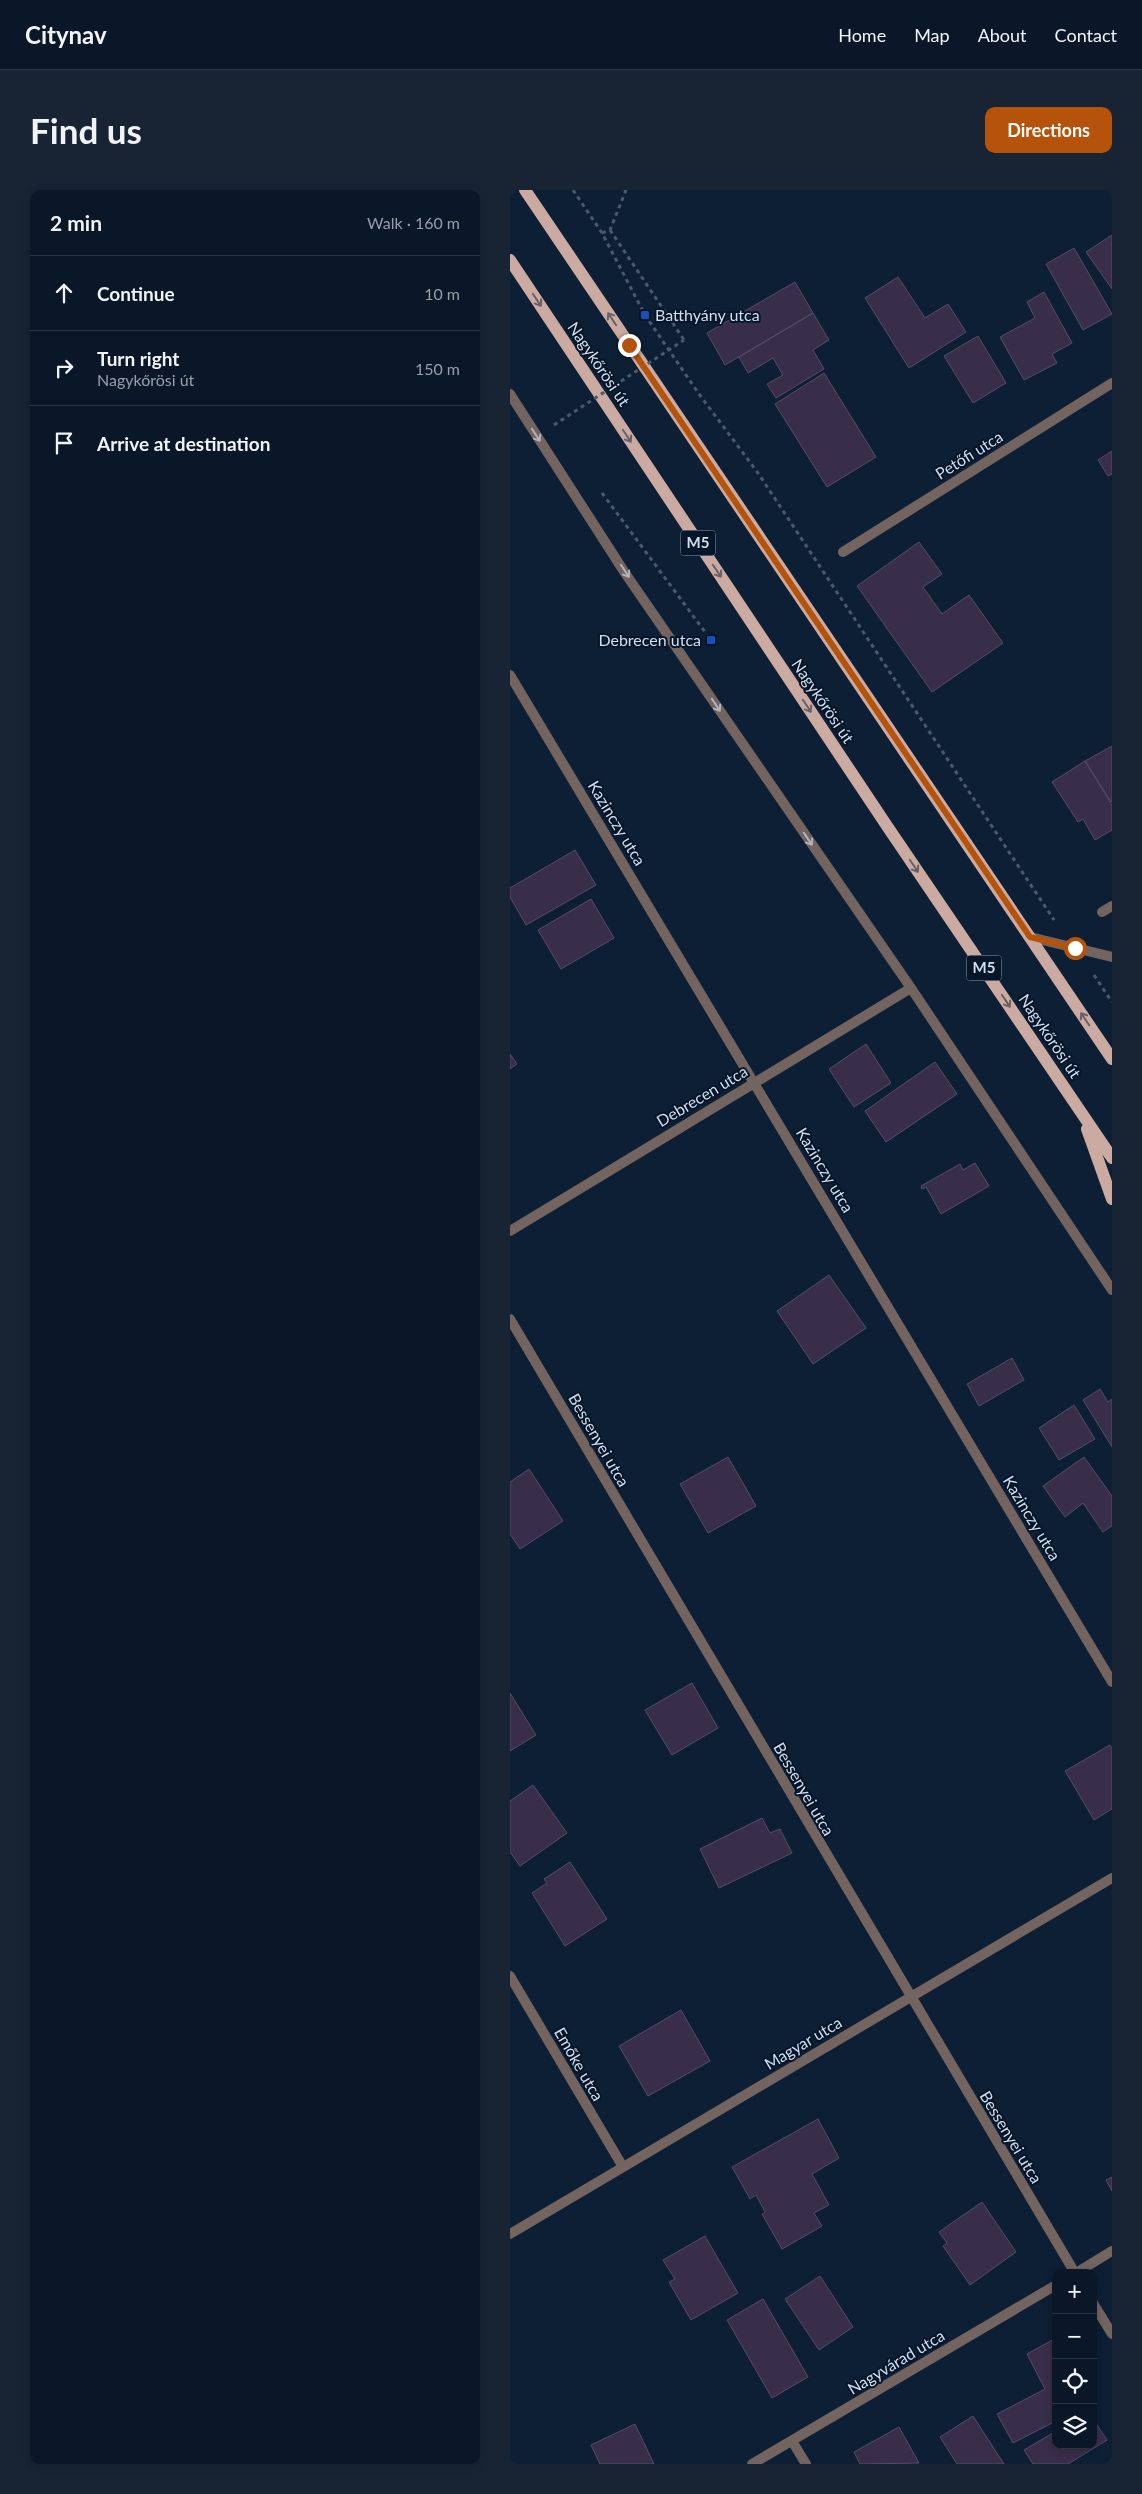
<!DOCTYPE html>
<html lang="en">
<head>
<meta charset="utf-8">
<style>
	:root { --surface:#0a1728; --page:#182434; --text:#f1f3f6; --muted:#999fa8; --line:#2a3645; --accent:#b45309 }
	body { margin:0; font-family:Lato,sans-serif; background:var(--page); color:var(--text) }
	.controls { position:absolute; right:15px; bottom:15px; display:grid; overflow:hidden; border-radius:10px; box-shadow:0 2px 8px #0003 }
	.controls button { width:45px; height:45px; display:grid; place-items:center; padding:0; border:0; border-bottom:1px solid var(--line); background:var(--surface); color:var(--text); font:25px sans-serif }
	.stop { position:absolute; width:15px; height:15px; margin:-11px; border:4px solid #b45309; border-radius:50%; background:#fff }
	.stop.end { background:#b45309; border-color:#fff; box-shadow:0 1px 5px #0008 }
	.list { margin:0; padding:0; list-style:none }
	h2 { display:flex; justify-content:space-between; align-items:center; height:65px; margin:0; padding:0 20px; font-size:21px }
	h2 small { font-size:16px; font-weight:400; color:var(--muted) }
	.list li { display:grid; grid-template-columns:32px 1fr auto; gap:15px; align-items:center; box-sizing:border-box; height:75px; padding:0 20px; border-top:1px solid var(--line) }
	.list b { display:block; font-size:19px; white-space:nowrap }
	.list p { margin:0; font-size:16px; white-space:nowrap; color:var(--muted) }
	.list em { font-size:16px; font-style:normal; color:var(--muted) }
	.icon { flex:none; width:28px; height:28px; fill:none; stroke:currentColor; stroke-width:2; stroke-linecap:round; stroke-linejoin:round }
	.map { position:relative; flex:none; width:602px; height:2274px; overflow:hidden; border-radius:10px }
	header { display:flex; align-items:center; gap:30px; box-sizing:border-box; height:70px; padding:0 25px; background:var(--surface); border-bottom:1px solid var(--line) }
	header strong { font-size:24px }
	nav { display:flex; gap:28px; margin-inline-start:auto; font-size:18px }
	.intro { display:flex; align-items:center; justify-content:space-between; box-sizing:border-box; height:120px; padding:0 30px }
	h1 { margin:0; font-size:35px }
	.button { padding:12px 22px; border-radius:10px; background:var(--accent); color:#fff; font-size:18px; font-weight:700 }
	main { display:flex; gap:30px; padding:0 30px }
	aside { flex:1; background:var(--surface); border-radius:10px; box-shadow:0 2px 8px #0003 }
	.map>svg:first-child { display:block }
</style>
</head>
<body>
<header>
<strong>Citynav</strong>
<nav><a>Home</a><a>Map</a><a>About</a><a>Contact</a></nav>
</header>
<div class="intro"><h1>Find us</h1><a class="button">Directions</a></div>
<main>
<aside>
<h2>2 min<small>Walk · 160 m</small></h2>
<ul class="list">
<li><svg class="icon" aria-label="ahead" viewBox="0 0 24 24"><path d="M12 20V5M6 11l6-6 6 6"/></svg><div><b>Continue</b></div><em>10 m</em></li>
<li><svg class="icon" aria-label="right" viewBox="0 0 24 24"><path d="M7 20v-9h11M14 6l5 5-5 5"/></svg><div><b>Turn right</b><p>Nagykőrösi út</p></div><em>150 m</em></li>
<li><svg class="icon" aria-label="arrive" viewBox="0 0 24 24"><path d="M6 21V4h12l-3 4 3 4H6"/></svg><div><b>Arrive at destination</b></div></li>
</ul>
</aside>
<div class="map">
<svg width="602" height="2274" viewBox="0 0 602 2274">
	<rect width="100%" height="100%" fill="#0d1f35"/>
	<path fill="#392e49" stroke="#574c68" d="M602,45V99L576,62Z
		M564,58L602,124L573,140L536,74Z
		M388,87L415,128L438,114L456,142L399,178L355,108Z
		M285,92L303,123L215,175L197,143Z
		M534,102L562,153L542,164L547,173L514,190L490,147L525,128L517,112Z
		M303,123L319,150L303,160L314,179L266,208L257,194L273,185L263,168L238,183L229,167Z
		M468,146L496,193L463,213L434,166Z
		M314,183L366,267L317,297L265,214Z
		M602,261V284L598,286L588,270Z
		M409,352L432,384L413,397L432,424L459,405L493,453L422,502L347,396Z
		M602,556V611L601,612L575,571Z
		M575,571L602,615V640L585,650L573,629L568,632L542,592Z
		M65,660L86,695L16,735L0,707V698Z
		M81,709L104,748L51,779L28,740Z
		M356,854L381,893L344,917L319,879Z
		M0,864L7,874L0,879Z
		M425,872L447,904L376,952L355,921Z
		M465,973L479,996L431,1024L416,997L412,999L411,996L450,974L453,980Z
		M319,1085L356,1138L303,1174L267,1121Z
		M502,1168L514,1190L469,1216L457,1194Z
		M590,1199L598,1212L602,1209V1257L573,1210Z
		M564,1215L585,1249L549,1270L529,1238Z
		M218,1267L246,1316L198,1343L170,1294Z
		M574,1267L602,1306V1336L593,1342L573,1313L555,1327L533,1296Z
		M19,1279L53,1331L10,1359L0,1344V1292Z
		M182,1493L208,1538L162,1565L135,1520Z
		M0,1503L26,1545L0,1561Z
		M600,1555L602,1559V1619L584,1630L555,1581Z
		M23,1595L57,1643L10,1676L0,1662V1611Z
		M252,1628L260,1643L270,1639L282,1663L209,1698L190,1659Z
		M60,1672L97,1729L55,1756L22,1703L37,1693L34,1689Z
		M171,1820L200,1871L138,1906L109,1856Z
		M308,1929L329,1968L302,1984L319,2015L304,2023L312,2036L272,2059L252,2024L255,2022L246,2005L240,2009L222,1977Z
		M602,1987V2001L596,1990Z
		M472,2012L506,2062L460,2095L433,2056L437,2053L429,2042Z
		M195,2046L228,2103L181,2130L159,2092L165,2089L153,2070Z
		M310,2086L343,2137L309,2160L275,2109Z
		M253,2109L298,2187L262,2208L217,2130Z
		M546,2148V2231L503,2253L487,2224L535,2199L517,2164Z
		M463,2226L494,2274H447L430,2247Z
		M583,2229L597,2250L558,2274H523L514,2260L546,2241V2255H583Z
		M125,2234L144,2274H90L81,2255Z
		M389,2237L409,2273L350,2274L344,2262Z"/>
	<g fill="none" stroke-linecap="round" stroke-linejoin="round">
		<path stroke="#4a5a6e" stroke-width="3" stroke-dasharray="4 4" stroke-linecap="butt" d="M63,0L92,43L135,125L189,204L248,283L544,730
			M100,40L174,150
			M92,43L100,40L116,0
			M92,303L201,450
			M584,785L602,812"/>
		<path stroke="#746460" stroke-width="10" d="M520,747L602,767"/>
		<path stroke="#746460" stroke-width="10" d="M0,204L115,383L401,798L602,1100
			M333,362L602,193
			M0,485L602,1492
			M592,722L602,716
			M0,1041L401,798
			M0,1129L565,2083
			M0,1786L113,1977
			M0,2044L602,1688
			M566,2083L602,2061
			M583,2113L602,2144
			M282,2251L296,2274
			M242,2274L546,2095"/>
		<path stroke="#cbaaa1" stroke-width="12" d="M15,0L602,869
			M0,70L377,636L602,968
			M577,939L602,1009"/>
		<path stroke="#4a5a6e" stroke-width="3" stroke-dasharray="4 4" stroke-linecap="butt" d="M44,235L174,150"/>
	</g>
	<defs><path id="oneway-shaft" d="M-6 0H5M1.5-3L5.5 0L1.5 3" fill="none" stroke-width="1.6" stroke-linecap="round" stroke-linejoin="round" transform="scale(1.25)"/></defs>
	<g stroke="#686066">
		<use href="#oneway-shaft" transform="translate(27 110) rotate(56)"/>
		<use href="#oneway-shaft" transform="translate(102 129) rotate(-124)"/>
		<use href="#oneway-shaft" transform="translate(117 246) rotate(56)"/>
		<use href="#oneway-shaft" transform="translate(207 381) rotate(56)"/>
		<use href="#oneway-shaft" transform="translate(297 516) rotate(56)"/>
		<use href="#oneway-shaft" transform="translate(404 676) rotate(56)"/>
		<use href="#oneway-shaft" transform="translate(496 811) rotate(56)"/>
		<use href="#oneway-shaft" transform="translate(575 829) rotate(-124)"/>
	</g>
	<g stroke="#b2b4bc">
		<use href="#oneway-shaft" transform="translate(26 245) rotate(57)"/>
		<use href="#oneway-shaft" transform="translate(115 381) rotate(56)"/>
		<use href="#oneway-shaft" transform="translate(206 515) rotate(56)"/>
		<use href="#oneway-shaft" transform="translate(298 649) rotate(56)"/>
	</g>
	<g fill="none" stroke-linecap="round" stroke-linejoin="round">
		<path stroke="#b45309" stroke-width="6" d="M119,155L520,747L565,758"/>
	</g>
	<g fill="#1a4fb4" stroke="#05162a" stroke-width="2">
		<rect x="130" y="120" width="10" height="10" rx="2.5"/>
		<rect x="196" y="445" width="10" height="10" rx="2.5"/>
	</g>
	<g text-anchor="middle" stroke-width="4" stroke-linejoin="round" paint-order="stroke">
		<g fill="#05162a" stroke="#95a3b3" stroke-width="1">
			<rect x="170.5" y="340.5" width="35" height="25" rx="4"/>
			<rect x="456.5" y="765.5" width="35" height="25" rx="4"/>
		</g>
		<g font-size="15" font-weight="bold" fill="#d3dfee">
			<text x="188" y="358">M5</text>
			<text x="474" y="783">M5</text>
		</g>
		<g font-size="16" fill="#d3dfee" stroke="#05162a" text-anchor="start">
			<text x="145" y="131">Batthyány utca</text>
			<text x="191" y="456" text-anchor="end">Debrecen utca</text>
		</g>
		<g font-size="16" fill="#d3dfee" stroke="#05162a">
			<text transform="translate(89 174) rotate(56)" y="6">Nagykőrösi út</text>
			<text transform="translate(459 265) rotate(-32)" y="6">Petőfi utca</text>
			<text transform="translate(313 511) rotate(56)" y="6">Nagykőrösi út</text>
			<text transform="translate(107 633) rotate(59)" y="6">Kazinczy utca</text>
			<text transform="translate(540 846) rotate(56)" y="6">Nagykőrösi út</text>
			<text transform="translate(192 906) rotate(-31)" y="6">Debrecen utca</text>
			<text transform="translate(315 980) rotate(59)" y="6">Kazinczy utca</text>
			<text transform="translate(89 1250) rotate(60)" y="6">Bessenyei utca</text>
			<text transform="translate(522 1328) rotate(59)" y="6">Kazinczy utca</text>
			<text transform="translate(294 1599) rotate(60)" y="6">Bessenyei utca</text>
			<text transform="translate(293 1853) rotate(-31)" y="6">Magyar utca</text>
			<text transform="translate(69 1874) rotate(60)" y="6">Emőke utca</text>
			<text transform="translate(501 1947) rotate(59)" y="6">Bessenyei utca</text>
			<text transform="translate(386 2172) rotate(-31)" y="6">Nagyvárad utca</text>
		</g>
	</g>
</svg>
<div class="controls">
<button>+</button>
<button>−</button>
<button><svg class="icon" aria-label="locate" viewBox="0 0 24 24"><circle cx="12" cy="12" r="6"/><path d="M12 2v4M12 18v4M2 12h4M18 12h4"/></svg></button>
<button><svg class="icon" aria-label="layers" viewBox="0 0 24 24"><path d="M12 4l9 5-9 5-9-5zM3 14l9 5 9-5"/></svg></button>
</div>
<div class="stop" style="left:565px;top:758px"></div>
<div class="stop end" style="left:119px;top:155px"></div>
</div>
</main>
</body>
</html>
